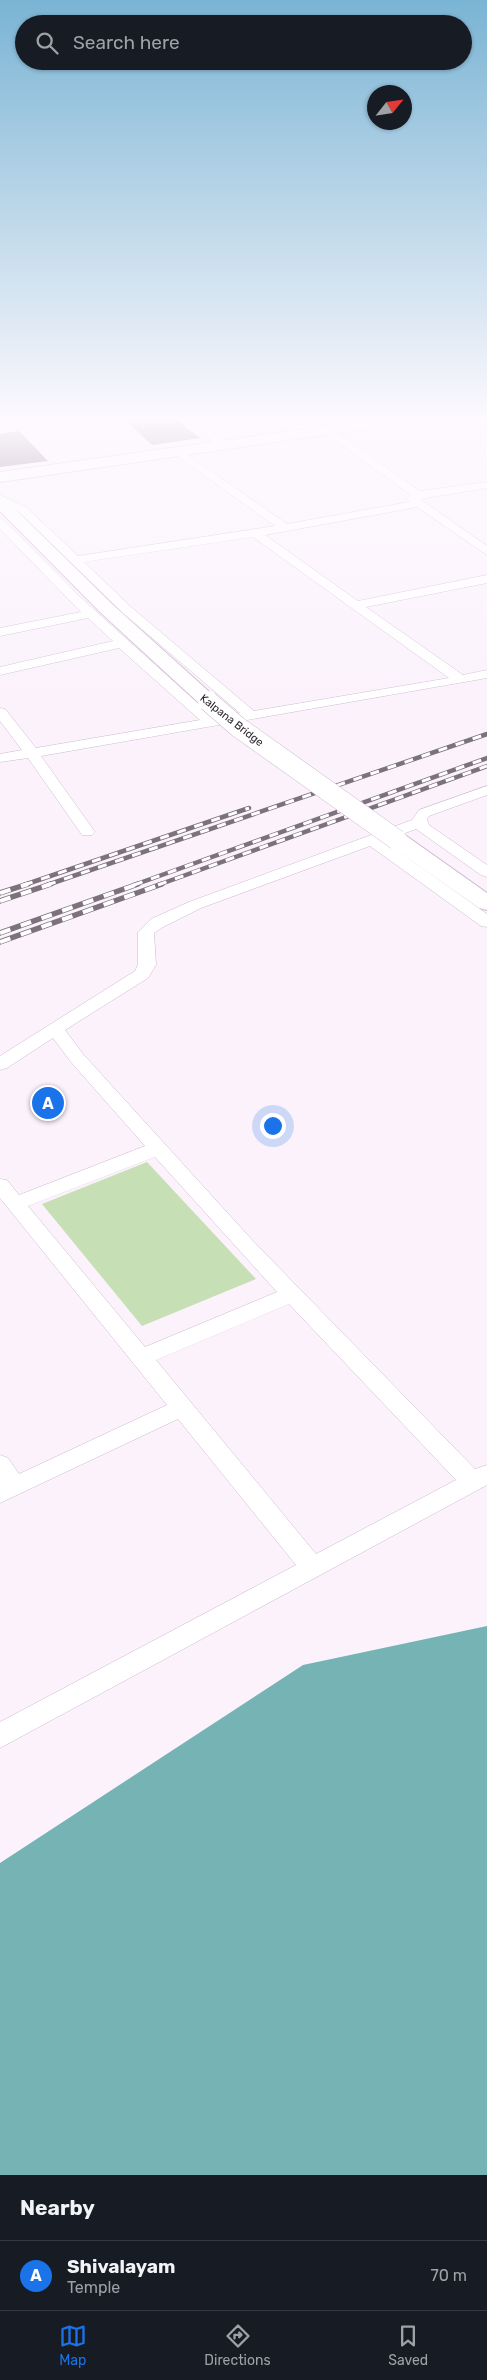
<!DOCTYPE html>
<html lang="en">
<head>
<meta charset="utf-8">
<style>
	:root { --surface:#171b24; --page:#242831; --text:#f1f3f6; --muted:#9ea1a6; --line:#363941; --accent:#1a73e8 }
	body { margin:0; font-family:Rubik,sans-serif; background:var(--page); color:var(--text) }
	.compass { position:absolute; left:367px; top:85px; width:45px; height:45px; border-radius:50%; background:var(--surface); box-shadow:0 1px 4px #0004; rotate:60deg }
	.you { position:absolute; left:272px; top:1125px; width:18px; height:18px; margin:-12px; border:4px solid #fff; border-radius:50%; background:#1a73e8; box-shadow:0 0 0 8px #1a73e833 }
	.badge { display:grid; place-items:center; width:32px; height:32px; border-radius:50%; background:var(--accent); color:#fff; font-size:16px; font-weight:700 }
	.pin { position:absolute; translate:-50% -50%; border:2px solid #fff; box-shadow:0 1px 5px #0006 }
	.list { margin:0; padding:0; list-style:none }
	h2 { display:flex; justify-content:space-between; align-items:center; height:65px; margin:0; padding:0 20px; font-size:21px }
	h2 small { font-size:16px; font-weight:400; color:var(--muted) }
	.list li { display:grid; grid-template-columns:32px 1fr auto; gap:15px; align-items:center; box-sizing:border-box; height:70px; padding:0 20px; border-top:1px solid var(--line) }
	.list b { display:block; font-size:19px; white-space:nowrap }
	.list p { margin:0; font-size:16px; white-space:nowrap; color:var(--muted) }
	.list em { font-size:16px; font-style:normal; color:var(--muted) }
	.icon { flex:none; width:28px; height:28px; fill:none; stroke:currentColor; stroke-width:2; stroke-linecap:round; stroke-linejoin:round }
	.map { position:relative; flex:none; width:487px; height:2175px; overflow:hidden }
	.search { position:absolute; background:var(--surface); box-shadow:0 1px 4px #0004; left:15px; right:15px; top:15px; height:55px; display:flex; align-items:center; gap:12px; box-sizing:border-box; padding:0 18px; border-radius:28px; color:var(--muted); font-size:19px }
	.sheet { height:135px; background:var(--surface) }
	nav { display:flex; justify-content:space-around; align-items:center; box-sizing:border-box; height:70px; border-top:1px solid var(--line); background:var(--surface); font-size:14px; color:var(--muted) }
	nav a { display:grid; justify-items:center; gap:2px }
	nav .on { color:var(--accent) }
	.map>svg:first-child { display:block }
</style>
</head>
<body>
<div class="map">
<svg width="487" height="2175" viewBox="0 0 487 2175">
	<rect width="100%" height="100%" fill="#fbf2fc"/>
	<path fill="#c7dfb5" d="M147,1162L256,1279L142,1326L42,1204Z"/>
	<path fill="#76b3b5" d="M487,1626V2175H0V1863L303,1665Z"/>
	<path fill="#755778" d="M123,418H174L200,438L152,445Z
		M19,431L48,461L0,467V434Z"/>
	<g fill="none" stroke-linecap="round" stroke-linejoin="round">
		<g stroke="#cfb9d1" stroke-width="1">
			<path id="street" d="M183,418H194L230,445L229,447H221Z
				M328,427L420,491L487,482V488L420,499L487,546V555L417,507L265,535L358,601L487,575V583L366,607L463,675L487,670V678L41,756L95,832L92,835H82L28,758L0,762V754L22,750L0,721V708L5,709L36,748L200,720L119,648L0,675V667L113,641L88,618L0,636V628L81,612L0,529V519L4,520L80,597L214,718L240,713L123,613L18,511L0,502V495L26,507L78,556L275,526L175,454L174,452L179,449L287,524L409,502L406,499L411,495L324,432V428ZM253,537L449,678L254,711L131,607L84,562Z
				M487,786V795L429,816L427,819L429,825L487,865V877L481,875L416,829L384,841L487,914V927L481,926L370,846L201,908L163,927L154,933L156,965L148,978L65,1030L83,1054L253,1241L475,1469L487,1465V1485L0,1748V1722L296,1565L178,1419L0,1503V1455L8,1458L19,1474L167,1405L0,1198V1179L7,1180L19,1195L145,1146L71,1062L53,1038L7,1068L0,1070V1056L135,971L138,965V932L151,919L189,902L412,820L419,810ZM155,1157L277,1292L145,1347L28,1206ZM289,1304L456,1480L316,1554L156,1360Z"/>
		</g>
		<g stroke="#cfb9d1" stroke-width="2">
			<path id="secondary" d="M385,418H419L412,422L0,482V472Z
				M0,497L5,499L112,604L215,697L218,701L215,705L208,707L201,705L100,612L0,511Z
				M397,833L405,835L487,893V910L479,908L389,845L386,840L389,835Z"/>
		</g>
		<use href="#street" fill="#fff" fill-rule="evenodd"/>
		<use href="#secondary" fill="#fff" fill-rule="evenodd"/>
		<g stroke="#7b727c" stroke-width="4.5">
			<path id="rail-far1" d="M24,885L249,808
				M47,885L487,734
				M134,885L487,758
				M158,885L487,766"/>
		</g>
		<g stroke="#7b727c" stroke-width="5.5">
			<path id="rail" d="M0,893L28,884
				M0,901L51,884
				M0,933L138,884
				M0,942L162,884"/>
		</g>
		<use href="#rail-far1" stroke="#fff" stroke-width="3" stroke-dasharray="9" stroke-linecap="butt"/>
		<use href="#rail" stroke="#fff" stroke-width="4" stroke-dasharray="11" stroke-linecap="butt"/>
		<g stroke="#cfb9d1" stroke-width="21" stroke-linecap="butt">
			<path id="secondary-bridge" d="M208,701L238,727L397,840"/>
		</g>
		<use href="#secondary-bridge" stroke="#fff" stroke-width="20"/>
	</g>
	<linearGradient id="sky" x2="0" y2="1"><stop stop-color="#7ab4d4"/><stop offset="0.58" stop-color="#fdf9fe"/><stop offset="1" stop-color="#fdf9fe" stop-opacity="0"/></linearGradient>
	<rect width="487" height="722" fill="url(#sky)"/>
	<g text-anchor="middle" stroke-width="5" stroke-linejoin="round" paint-order="stroke">
		<g font-size="11" fill="#281f28" stroke="#fff">
			<text transform="translate(232 720) rotate(38)" y="4">Kalpana Bridge</text>
		</g>
	</g>
</svg>
<svg class="compass" viewBox="-18 -18 36 36"><path d="M0-13l5 13h-10z" fill="#e53935"/><path d="M0 13l5-13h-10z" fill="#9ea1a6"/></svg>
<div class="you"></div>
<div class="pin badge" style="left:48px;top:1103px">A</div>
<div class="search"><svg class="icon" aria-label="search" viewBox="0 0 24 24"><circle cx="10" cy="10" r="6"/><path d="M15 15l6 6"/></svg>Search here</div>
</div>
<section class="sheet">
<h2>Nearby<small></small></h2>
<ul class="list">
<li><span class="badge">A</span><div><b>Shivalayam</b><p>Temple</p></div><em>70 m</em></li>
</ul>
</section>
<nav>
<a class="on"><svg class="icon" aria-label="map" viewBox="0 0 24 24"><path d="M3 6l6-2 6 2 6-2v14l-6 2-6-2-6 2zM9 4v14M15 6v14"/></svg>Map</a>
<a><svg class="icon" aria-label="directions" viewBox="0 0 24 24"><path d="M12 3l9 9-9 9-9-9zM9 14v-3h6M13 9l2 2-2 2"/></svg>Directions</a>
<a><svg class="icon" aria-label="saved" viewBox="0 0 24 24"><path d="M7 4h10v16l-5-4-5 4z"/></svg>Saved</a>
</nav>
</body>
</html>
